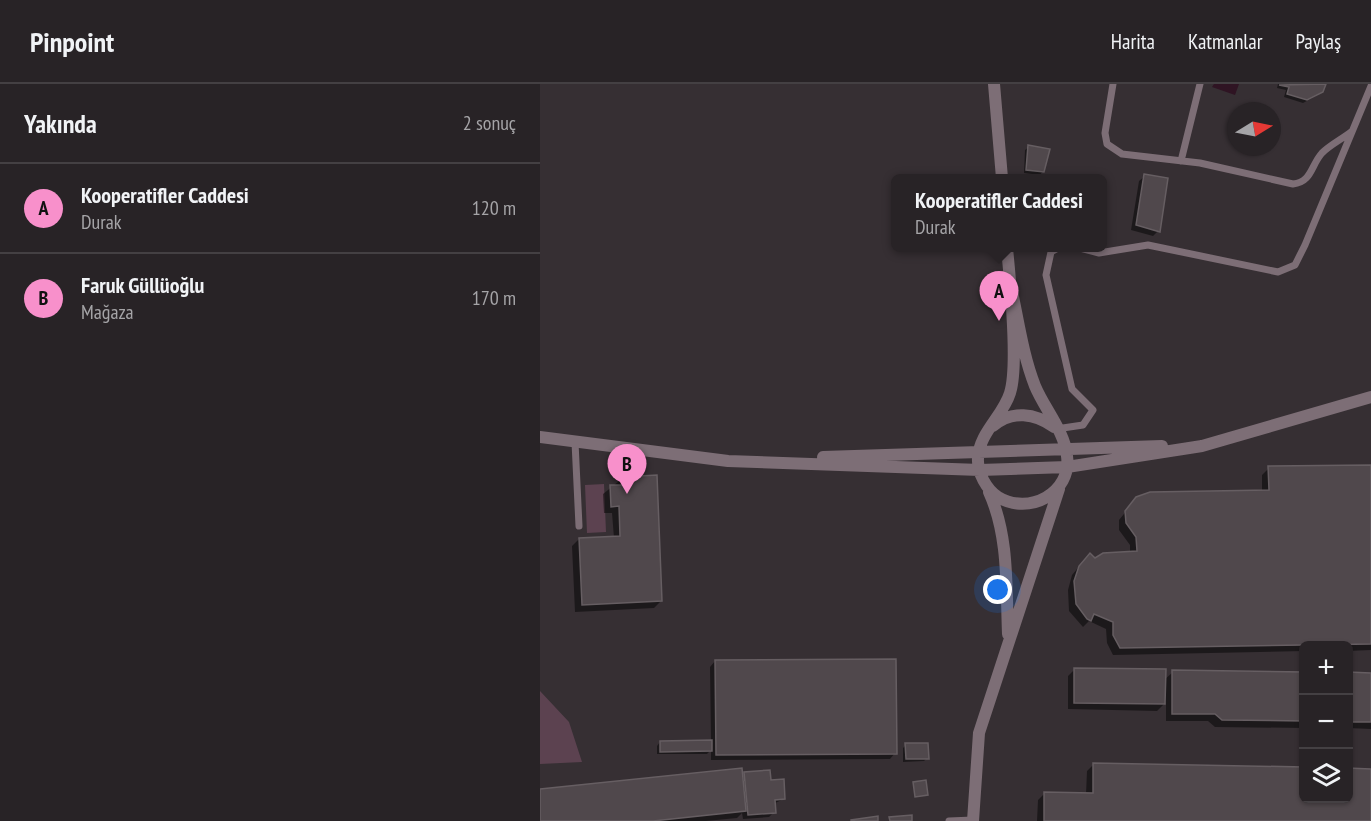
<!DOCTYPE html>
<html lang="tr">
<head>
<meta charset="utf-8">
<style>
	:root { --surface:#282326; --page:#302b2e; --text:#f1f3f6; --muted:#a5a4a7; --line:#444043; --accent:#f890cb }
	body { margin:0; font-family:"PT Sans Narrow",sans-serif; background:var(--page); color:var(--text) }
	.controls { position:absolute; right:18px; bottom:18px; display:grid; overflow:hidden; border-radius:9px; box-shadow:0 2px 4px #0004 }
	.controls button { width:54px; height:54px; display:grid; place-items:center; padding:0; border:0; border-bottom:2px solid var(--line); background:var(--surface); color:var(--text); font:30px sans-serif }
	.compass { position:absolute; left:687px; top:18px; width:54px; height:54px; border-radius:50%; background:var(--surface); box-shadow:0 2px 4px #0004; rotate:80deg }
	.you { position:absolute; left:458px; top:506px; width:21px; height:21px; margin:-15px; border:4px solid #fff; border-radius:50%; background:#1a73e8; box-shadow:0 0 0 9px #1a73e833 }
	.badge { display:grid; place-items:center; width:39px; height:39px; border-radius:50%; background:var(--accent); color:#111; font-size:20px; font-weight:700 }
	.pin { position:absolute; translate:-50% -50px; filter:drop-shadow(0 2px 3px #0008) }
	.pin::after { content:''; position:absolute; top:32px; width:21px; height:18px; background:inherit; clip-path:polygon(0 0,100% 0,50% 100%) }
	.popup { position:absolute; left:351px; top:90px; width:216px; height:78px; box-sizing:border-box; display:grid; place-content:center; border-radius:9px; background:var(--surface); filter:drop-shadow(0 2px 4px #0005); font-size:20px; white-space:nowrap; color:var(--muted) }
	.popup b { font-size:22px; color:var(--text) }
	.popup::after { content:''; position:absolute; left:50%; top:100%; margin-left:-12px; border:12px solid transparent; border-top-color:var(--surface) }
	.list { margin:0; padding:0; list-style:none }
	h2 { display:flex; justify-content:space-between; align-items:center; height:78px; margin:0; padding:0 24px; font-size:26px }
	h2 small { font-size:20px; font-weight:400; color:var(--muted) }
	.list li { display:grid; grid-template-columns:39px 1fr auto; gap:18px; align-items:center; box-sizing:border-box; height:90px; padding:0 24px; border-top:2px solid var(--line) }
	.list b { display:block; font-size:22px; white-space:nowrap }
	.list p { margin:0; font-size:20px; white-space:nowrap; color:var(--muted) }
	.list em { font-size:20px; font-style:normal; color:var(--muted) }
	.icon { flex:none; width:33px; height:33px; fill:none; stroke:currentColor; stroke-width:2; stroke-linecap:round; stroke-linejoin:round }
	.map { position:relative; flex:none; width:831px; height:737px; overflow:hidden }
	header { display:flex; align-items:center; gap:36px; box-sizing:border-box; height:84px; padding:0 30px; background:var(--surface); border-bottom:2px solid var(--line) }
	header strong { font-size:28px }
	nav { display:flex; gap:33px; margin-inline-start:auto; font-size:21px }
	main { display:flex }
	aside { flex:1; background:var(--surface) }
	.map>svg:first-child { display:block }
</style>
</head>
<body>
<header>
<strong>Pinpoint</strong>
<nav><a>Harita</a><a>Katmanlar</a><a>Paylaş</a></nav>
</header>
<main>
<aside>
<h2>Yakında<small>2 sonuç</small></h2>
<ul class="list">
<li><span class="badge">A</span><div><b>Kooperatifler Caddesi</b><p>Durak</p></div><em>120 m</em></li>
<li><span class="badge">B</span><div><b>Faruk Güllüoğlu</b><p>Mağaza</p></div><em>170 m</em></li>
</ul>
</aside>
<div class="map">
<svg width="831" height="737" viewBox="0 0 831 737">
	<rect width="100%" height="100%" fill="#362f33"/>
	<path fill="#5c4250" d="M64,400L66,448L47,449L45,401Z
		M0,607L29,638L42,678L0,680Z"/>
	<path fill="#2f1423" d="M674,0H699L695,11L672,3Z"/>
	<path fill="#0007" d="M738,0H784L778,11L763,19L744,13L746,6L737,4Z
		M489,63L503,87L500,91L484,89L485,66Z
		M605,92L618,147L613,152L591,146L599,97Z
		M831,382V566L808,567V562H764V567L573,571L567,559L566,545L549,537L543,543L529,527L528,506L532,491L543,478L590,469V461L579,446V436L597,414L722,408V391L729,384Z
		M83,394L121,517L114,524L35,528L32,462L39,455L74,454L72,429H64L63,410Z
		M175,577L355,669L350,675L171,676V666L167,670H117V662L120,658H171L170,583Z
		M535,585L624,596L633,588L764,589V644L675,643L668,637H626V618L617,627L528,625V592Z
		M808,590H831V645L808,644Z
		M366,661L387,674L384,677L363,678V664Z
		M554,680L764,714H808L831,686V737H497L498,716L505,709L546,710L547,687Z
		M204,689L230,698L244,715L233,720L234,728L229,733L203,735L202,729L197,734L166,737H0V707L201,693Z"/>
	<path fill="#50484c" stroke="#665e62" stroke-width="1.5" d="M786,0L783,8L767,16L747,10L749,3L739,1Z
		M488,61L510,65L504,88L486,86Z
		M604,90L628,94L620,148L596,141Z
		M831,381V560L580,564L573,551V538L554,530L551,537L547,535L536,520L534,497L539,482L550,469L555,474L563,469L597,467L596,453L586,439L585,427L596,413L610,408L729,406L728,382Z
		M117,391L122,517L42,521L39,454L80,452L79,422L71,423L70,401H83L82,393Z
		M356,575L357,670L176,671L175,576Z
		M534,584L626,585L625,620L534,619Z
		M632,586L764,588V637L682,636L675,630H632Z
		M808,588L831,589V638H808Z
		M172,656V667L120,668V657Z
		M365,659H388L389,675H366Z
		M553,679L764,683V714H808V684L831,685V737H504V708L553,709Z
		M202,684L206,727L113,737H0V705Z
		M230,686L231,696L244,695L245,715L235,716L236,729L208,731L204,688Z
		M386,696L388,711L375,713L373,698Z
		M372,731V737H350L349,733Z
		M338,732V737H311V736Z"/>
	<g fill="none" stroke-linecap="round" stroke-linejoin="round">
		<path stroke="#7d6e76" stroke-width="7" d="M573,0L565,49L567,60L582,70L660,79L753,100C772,98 771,81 782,69C790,61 802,55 811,48
			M641,77L660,0
			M540,164L559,169L608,161L738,188L755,181L765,161L831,2
			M516,345L543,341L553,326L532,305L506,191L511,168L518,164
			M35,358L39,442
			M409,737L433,736"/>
		<path stroke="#7d6e76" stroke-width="12" d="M454,0L462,94
			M467,164C470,196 479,281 470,309C463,332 439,349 438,374C437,389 447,406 458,413C489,432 532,409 527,372C525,348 504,324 495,302C482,269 478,233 470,199
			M453,342C472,326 495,329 514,343
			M0,353L188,377L440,386L527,383L662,362L831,313
			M283,373L622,362
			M449,408C469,452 466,502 468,550
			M433,737L439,649L519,405"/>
	</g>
</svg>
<div class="controls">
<button>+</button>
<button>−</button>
<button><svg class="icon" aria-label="layers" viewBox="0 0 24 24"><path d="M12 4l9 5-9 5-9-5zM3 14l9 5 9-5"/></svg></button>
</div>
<svg class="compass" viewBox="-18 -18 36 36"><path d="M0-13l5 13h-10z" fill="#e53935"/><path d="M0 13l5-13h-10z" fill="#a5a4a7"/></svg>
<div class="you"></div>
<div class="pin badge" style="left:459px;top:237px">A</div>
<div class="popup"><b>Kooperatifler Caddesi</b>Durak</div>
<div class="pin badge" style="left:87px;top:410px">B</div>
</div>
</main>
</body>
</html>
